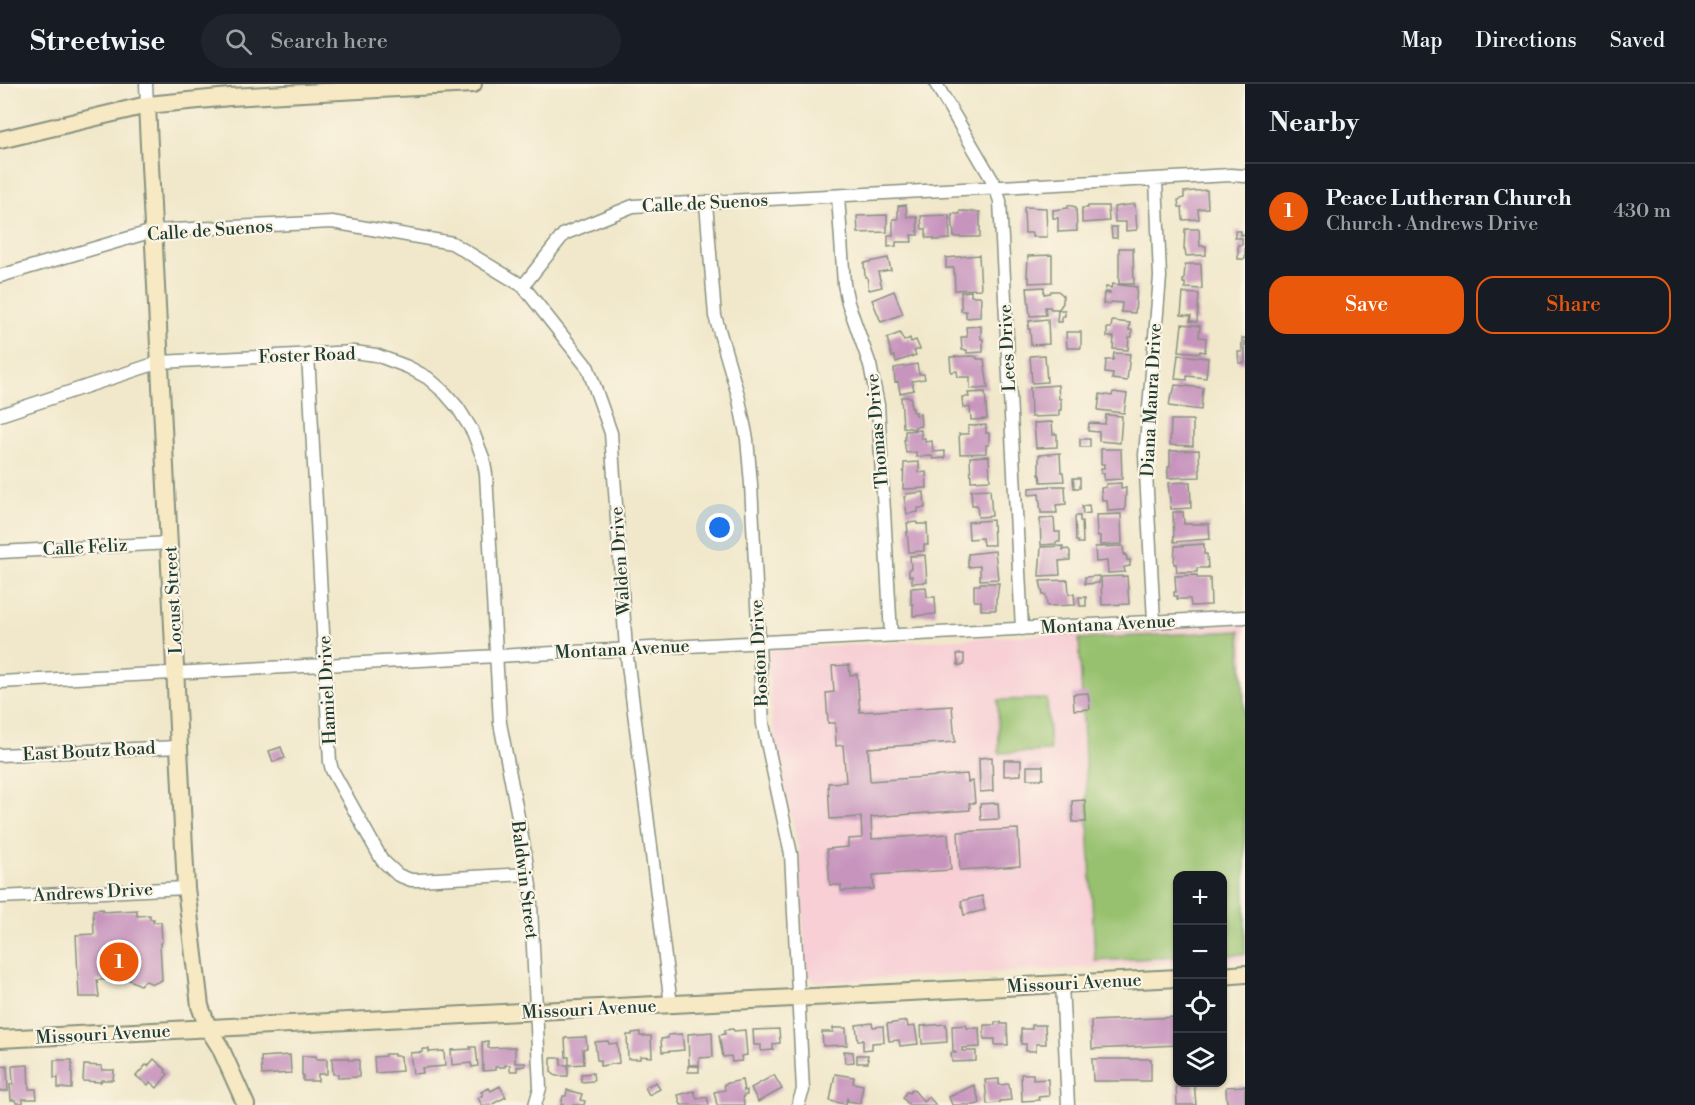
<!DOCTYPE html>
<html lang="en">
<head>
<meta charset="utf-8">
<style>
	:root { --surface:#171b24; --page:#20242c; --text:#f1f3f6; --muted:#9ea1a6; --line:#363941; --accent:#ea580c }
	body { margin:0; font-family:"Libre Bodoni",serif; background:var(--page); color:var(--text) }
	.controls { position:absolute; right:18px; bottom:18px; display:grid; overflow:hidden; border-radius:12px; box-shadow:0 2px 4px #0004 }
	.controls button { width:54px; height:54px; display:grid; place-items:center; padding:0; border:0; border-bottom:2px solid var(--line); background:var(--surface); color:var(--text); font:30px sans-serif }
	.you { position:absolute; left:720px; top:444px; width:21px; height:21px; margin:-15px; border:4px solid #fff; border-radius:50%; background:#1a73e8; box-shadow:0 0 0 9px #1a73e833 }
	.badge { display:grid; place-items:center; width:39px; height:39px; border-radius:50%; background:var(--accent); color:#fff; font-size:20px; font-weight:700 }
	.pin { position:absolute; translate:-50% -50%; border:3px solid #fff; box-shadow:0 2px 6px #0006 }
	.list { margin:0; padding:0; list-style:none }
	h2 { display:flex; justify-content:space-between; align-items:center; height:78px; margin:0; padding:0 24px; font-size:26px }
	h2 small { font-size:20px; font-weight:400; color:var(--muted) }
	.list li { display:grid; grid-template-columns:39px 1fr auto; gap:18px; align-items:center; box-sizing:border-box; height:96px; padding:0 24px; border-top:2px solid var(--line) }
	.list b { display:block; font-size:22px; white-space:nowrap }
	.list p { margin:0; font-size:20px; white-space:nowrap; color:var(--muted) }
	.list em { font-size:20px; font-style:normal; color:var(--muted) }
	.actions { display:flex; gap:12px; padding:18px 24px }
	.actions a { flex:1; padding:14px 0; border:2px solid var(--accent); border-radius:18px; text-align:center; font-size:21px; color:var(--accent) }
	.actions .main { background:var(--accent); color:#fff }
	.icon { flex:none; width:33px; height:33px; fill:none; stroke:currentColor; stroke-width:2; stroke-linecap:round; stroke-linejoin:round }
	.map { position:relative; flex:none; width:1245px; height:1021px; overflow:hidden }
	header { display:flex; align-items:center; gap:36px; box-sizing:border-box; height:84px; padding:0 30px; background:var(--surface); border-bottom:2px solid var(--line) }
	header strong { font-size:28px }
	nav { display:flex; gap:33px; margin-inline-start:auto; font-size:21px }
	.search { width:420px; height:54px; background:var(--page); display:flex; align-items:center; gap:15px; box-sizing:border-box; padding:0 21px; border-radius:33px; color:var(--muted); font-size:22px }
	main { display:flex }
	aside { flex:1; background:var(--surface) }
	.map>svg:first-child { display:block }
</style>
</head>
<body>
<header>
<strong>Streetwise</strong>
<div class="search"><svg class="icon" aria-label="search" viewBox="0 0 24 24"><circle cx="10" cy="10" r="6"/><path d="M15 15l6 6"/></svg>Search here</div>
<nav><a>Map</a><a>Directions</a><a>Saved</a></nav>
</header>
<main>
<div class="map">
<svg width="1245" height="1021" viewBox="0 0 1245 1021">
	<rect width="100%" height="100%" fill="#fcf5e5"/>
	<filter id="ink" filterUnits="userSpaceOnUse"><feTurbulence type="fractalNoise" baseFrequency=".0167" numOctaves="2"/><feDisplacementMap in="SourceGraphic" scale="12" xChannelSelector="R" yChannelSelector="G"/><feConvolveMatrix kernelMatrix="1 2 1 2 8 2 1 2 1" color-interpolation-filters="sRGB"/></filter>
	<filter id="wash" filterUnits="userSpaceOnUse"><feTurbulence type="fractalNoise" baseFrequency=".008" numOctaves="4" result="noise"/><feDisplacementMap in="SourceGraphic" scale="24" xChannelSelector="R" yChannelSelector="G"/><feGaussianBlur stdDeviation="1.35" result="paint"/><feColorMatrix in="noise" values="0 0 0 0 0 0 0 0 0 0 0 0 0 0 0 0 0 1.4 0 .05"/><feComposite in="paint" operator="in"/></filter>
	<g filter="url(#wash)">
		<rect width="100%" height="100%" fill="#f1e8cb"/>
		<path fill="#f7cfd5" d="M1245,540V876L1223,877L1222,792H1178L1177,879L815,898L806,889L799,766L775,660L772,632L767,569L772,565Z"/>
		<path fill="#97c16e" stroke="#5b7f51" stroke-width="1.5" d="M1240,547L1245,637V870L1223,871L1222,792H1178L1177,873L1095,877L1079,555Z
			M1047,615L1050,667L999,669L998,616Z"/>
		<g id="blocks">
			<path fill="#c794be" d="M1207,106L1208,124L1198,125L1199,135L1183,136L1182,123H1179L1178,116L1184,114V108Z
				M1135,120L1137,146L1126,147V138H1115L1114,123Z
				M906,121L907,133L913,132V133H917L918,151H911L912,158H896V162L888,163V151H893V135H898V122Z
				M1068,121L1076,123L1077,147L1058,148V134H1053V126L1068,124Z
				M1088,122H1108L1109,137L1082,139V124H1088Z
				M1025,123L1046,124L1047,153H1032V149H1025L1024,125Z
				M960,127L980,128V153H954L952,130H960Z
				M887,131V148L858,149L857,132Z
				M949,131L950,155L934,156V154H926V145H922L921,132Z
				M1111,143H1117V154H1112Z
				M1185,145H1199L1200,162H1206V171L1186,172L1185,165H1184Z
				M1235,147H1241V151L1245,150V175H1238V161H1242V154H1235Z
				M1119,164H1133L1134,200H1119Z
				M979,171L981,205L955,206L954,184H946V174Z
				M1052,171V198L1029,199V193H1027L1028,172Z
				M888,174L891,186L878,188L882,203L869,206L867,193H865L864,179Z
				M1185,180H1201L1202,205L1185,204V199H1183V196H1184Z
				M1112,200L1137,203L1135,229L1121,228L1122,219L1111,218L1110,220H1103L1104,209L1110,210V208H1105L1106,203L1111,204Z
				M1044,203V210L1050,209L1051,207H1058L1063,211V219L1059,225H1051L1050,223H1045L1046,231L1030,232L1027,204Z
				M894,207L903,230L881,238L872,216Z
				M971,207V212H980L981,214L980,233L966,234V227H961V208Z
				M1183,209L1199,210L1197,238L1190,237L1191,232L1181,231Z
				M1058,226H1065V232H1062V238H1057Z
				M1048,235L1049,260L1031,261L1030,245H1028V242H1029V237Z
				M1112,237L1130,239L1129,246H1132V253H1129L1128,266L1113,265L1114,253H1107V244H1111Z
				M1182,240L1200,242L1199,253L1206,254L1205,268L1200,267V269L1179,267Z
				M981,242V255H983V268L967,269V266H962L961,253H967L966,243Z
				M1066,248H1081V264H1067Z
				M900,249L904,257L910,254L911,258L916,256L920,265L914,267L916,271L896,278L894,272L892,273L887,254Z
				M1242,254H1245V279H1239L1238,268H1242Z
				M1114,269L1130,270L1127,297L1112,295L1113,290L1105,289L1106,276H1113Z
				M1045,271L1047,298L1032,299L1030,272Z
				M1178,271L1208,274L1206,294L1187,292V296L1175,295Z
				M972,272L977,273V275H984L988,304L970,305V293H958L957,287L951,288L950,273Z
				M917,280L919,290H924L925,295L912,297L914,306L900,309L898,297L895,298L894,284Z
				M1058,301L1059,315H1061V326H1059V332L1031,333L1030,303Z
				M1175,301L1203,304L1201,326L1169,322L1171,310H1173Z
				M985,308L987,335L971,336L970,323L963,324L962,313H969L968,309Z
				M1113,308L1127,310L1124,329L1098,326L1100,310L1112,312Z
				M901,313H911V324H913V328H916V331L920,330L921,342L915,343V345L903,343Z
				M1106,331L1122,332L1120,359L1099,357V348L1088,347L1089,339L1105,340Z
				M1171,336H1193V362L1170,361Z
				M1052,338L1053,350H1057V363L1036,364L1034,339Z
				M986,341V349H989V361H986V369L960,370L959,350H968V342Z
				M921,346V354H925V358L932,357L933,368L945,367V374L933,375L932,372L916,373V368L906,369L904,356H905V347Z
				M1080,355H1090V363H1080Z
				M1101,365H1121L1122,395L1104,396V389H1101V384H1104V380H1101Z
				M1199,366L1200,393L1168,394V383H1170V367Z
				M1060,369L1061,388H1063L1064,397L1041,398L1040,391H1039V371Z
				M989,372L990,396L971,397L970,373Z
				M919,378V389L926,388L927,404L903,405L904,379Z
				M1073,394H1080V404H1074Z
				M1190,398L1191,424L1171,425L1168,399Z
				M1121,399V405L1126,404L1125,426L1108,427L1107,416H1102L1101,404L1106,403V400Z
				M1054,402H1065L1066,420L1056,421L1057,429H1041L1039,410L1029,411V404Z
				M990,405L992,432L978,433L977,421H972L971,406Z
				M924,408L925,424H918V428L907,430L904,413H906V410Z
				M1089,421L1090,429L1083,430L1082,422Z
				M1173,428H1183L1184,440H1209L1210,455L1174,458Z
				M1121,430L1122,460L1100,461V452H1097L1096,431Z
				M1075,432H1080V437H1082L1083,459H1078V457H1076Z
				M1054,434L1055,448H1060V458H1056V460L1041,461L1040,435Z
				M993,436L994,461H983L982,454L969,455L968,438Z
				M917,438V440H927L928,461H924V467L909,468L907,448H908L907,439Z
				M1204,460V470H1207L1208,484H1197V488H1177L1176,480H1174L1175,462Z
				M1063,462V466L1068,465L1070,467V476L1059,477L1060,491L1039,492L1041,463Z
				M1123,462L1124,471L1126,470L1127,476H1130V482L1124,483L1125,488L1108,489L1107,477L1096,478L1095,463Z
				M995,467L998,495L980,496V482L968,483V470Z
				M925,471L927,498L912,499V492H909V485H911L910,472Z
				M1197,491V494H1210L1211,521L1191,522L1190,515H1177V512H1174V508H1176L1175,492Z
				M1099,492V499L1085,500V493Z
				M1127,492L1129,520L1102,521L1101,493Z
				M1068,496L1069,510H1074L1075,521L1047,522L1046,511H1043L1040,497Z
				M980,499H999L997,514H996V526H981V517H974V501H980Z
				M926,503L927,513H935L936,530L913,532V520H911V504Z
				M1079,513H1086V522H1080Z
				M957,570H964V581H958Z
				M849,581L850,591L857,590L860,628L952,622L955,658L868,664L870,697L967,690L968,698L973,697L975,719H969L970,726L871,733L872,755L948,750L951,786L873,791L874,805L841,807V801H830L827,765L848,763V755L862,754L861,733L830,735L828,699L846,698L843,661L836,662L835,639H828L826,609L834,608L832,582Z
				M1088,609L1090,625L1074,626L1073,610Z
				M281,663L285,674L273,678L269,667Z
				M992,673L993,707L980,708L979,674Z
				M1004,676H1021V691L1004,692Z
				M1027,682H1043V695H1027Z
				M1085,716L1086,738H1073L1072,717Z
				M998,719L999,735L981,736L980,720Z
				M1018,745L1020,782L960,786L958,748Z
				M982,812L985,826L964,831L961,817Z
				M103,825V828L137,826V832L150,831V835H154L153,838H161L162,858L160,859L162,896L153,900L146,897L140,901L128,895L97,896L99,913H79L76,851L94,850L93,826Z
				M1178,933V961L1092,965L1091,937Z
				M907,937L908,943L915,942L918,960L900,962L899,956L889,957L887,940Z
				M995,938H1001V940H1007L1008,961H995V955H984V941H995Z
				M872,939L873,943L883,942L884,958L872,959V965L863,966V956L858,957L856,941Z
				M946,940L947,958L922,960L921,942Z
				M966,941L967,944H979L980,963L962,964V967H976V977L952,978L951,969H956L955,967H953L952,942Z
				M1032,941H1045L1046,960H1036V967H1026V960H1021V945H1032Z
				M833,944H846L847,961L823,962L822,948H833Z
				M733,945L734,947L745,946L747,971L741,972L742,977L732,978L731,972L723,973L719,951L725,950V946Z
				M779,945L780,959L773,960V966L761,967V961H754L753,946Z
				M640,948V952H651L652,973L640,972V975H628L627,951H632V949Z
				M712,948L713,973L699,974V981H689L688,950Z
				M682,950L684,966L662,968L661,955L668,954V951Z
				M586,953L587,964L583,965L584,980L569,981V973H566L565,954Z
				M488,957V964L515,963V979H525V982L517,983V987H510V981H505V983H495V986L483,987L482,958Z
				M608,957L609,960L617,959L619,979L600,982V976H597L595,958Z
				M470,963H476L478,982L472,983L471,979L452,981L451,966L471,965Z
				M423,965H429V968L444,967L445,982L422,984L423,989L413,990L410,969L423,968Z
				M844,967L853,968L854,978L845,979Z
				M385,970H394V972H401L402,987L375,989L374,973L385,972Z
				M290,971L291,989L262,991L261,973Z
				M857,971H868L867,975H868V979H857Z
				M302,972H316V975H327V990H318V997H303V991H302Z
				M332,974H348V976H359V993L338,994V990H333Z
				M551,974H561V981H568V992H556L551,988Z
				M154,975L166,986L165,988L168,990L157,1004L150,998L148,1001L136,992L146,981L148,982Z
				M1092,975H1151V997H1093Z
				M54,976H72V1005L58,1004V994H54Z
				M28,981L29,1005H36L37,1015H23V1019H16L15,1016H11L10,1000H13L12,982Z
				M84,981L102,982V986H114L113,996H101V998L83,997Z
				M7,982L8,1007H0V983Z
				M688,982H699V988H688Z
				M593,989L594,997L581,998V990Z
				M835,990L854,993L853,999L863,1001L860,1019L848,1017V1015L847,1014L846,1020L830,1017Z
				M1021,990H1033V996L1048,995L1049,1012L1038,1013L1039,1016L1022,1017Z
				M774,991L782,1005L758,1018L751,1004Z
				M999,995V1001L1009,1000L1011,1016L1000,1017V1019L987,1020L985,996Z
				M742,996L744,1007L747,1006V1011L743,1012L744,1021H717L714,1008L725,1006L724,1000Z
				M656,998L660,1005L649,1011L645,1003Z
				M1176,998H1194L1196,1021H1177Z
				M974,1001L980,1019L975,1021H952L949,1013Z
				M500,1002L506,1013L491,1021H482L478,1014L483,1011L481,1008L489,1004L491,1007Z
				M1245,1002V1021H1227L1226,1003Z
				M913,1005L924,1018L929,1013L936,1021H909L903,1014L907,1007L909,1009Z
				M567,1006L582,1010L580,1016L585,1017L584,1021H561L563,1012H566Z
				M694,1007L697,1015L707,1013L709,1021H681L678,1011Z"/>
		</g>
	</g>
	<g filter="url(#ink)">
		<use href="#blocks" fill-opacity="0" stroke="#889280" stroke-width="1.5"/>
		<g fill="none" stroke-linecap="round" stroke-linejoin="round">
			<g stroke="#889280" stroke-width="15">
				<path id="street" d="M146,0L147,21
					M936,0L994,99L1000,117L1022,545
					M838,112L844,200L848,219L870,281L878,321L891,551
					M706,119L715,232L738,311L747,355L751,400L763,640L791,770L803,1006L798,1021
					M0,192L153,147L332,138L452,159L523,202L564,150L633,122L1231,91L1245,92
					M523,202L588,284L611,349L626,565L671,921
					M308,270L330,678L332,686L382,776L398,791L411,796H418L528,790
					M0,331L160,278L354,268L376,271L408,283L428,294L445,309L458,324L473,348L483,374L486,390L500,639L525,769L530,802L540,1004L535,1021
					M0,468L170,459
					M1154,537L1145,371L1160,193L1156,95
					M0,598L1245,533
					M0,671L178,663
					M0,813L186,804
					M1062,900L1068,1021"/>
			</g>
			<g stroke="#889280" stroke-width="20">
				<path id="secondary" d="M147,21L186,804L200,922L208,944L220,963L246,1021
					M0,56L147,21L230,13L473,0
					M1222,892L1245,890
					M0,955L1178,894"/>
			</g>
			<use href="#street" stroke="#fff" stroke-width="12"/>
			<use href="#secondary" stroke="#f6e9c3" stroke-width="16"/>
		</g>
	</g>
	<g text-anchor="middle" stroke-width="4.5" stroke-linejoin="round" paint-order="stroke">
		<g font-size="18" fill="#1f3d34" stroke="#fcf5e5">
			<text transform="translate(705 119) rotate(-3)" y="6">Calle de Suenos</text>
			<text transform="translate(210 146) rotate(-4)" y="6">Calle de Suenos</text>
			<text transform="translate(1007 264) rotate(-93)" y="6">Lees Drive</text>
			<text transform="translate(307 271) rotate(-2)" y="6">Foster Road</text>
			<text transform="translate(1151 316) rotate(-87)" y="6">Diana Maura Drive</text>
			<text transform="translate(877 347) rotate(-95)" y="6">Thomas Drive</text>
			<text transform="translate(85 463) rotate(-3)" y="6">Calle Feliz</text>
			<text transform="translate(620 477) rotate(-94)" y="6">Walden Drive</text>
			<text transform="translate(173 516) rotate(-93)" y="6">Locust Street</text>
			<text transform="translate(1108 540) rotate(-3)" y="6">Montana Avenue</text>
			<text transform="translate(622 565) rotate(-3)" y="6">Montana Avenue</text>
			<text transform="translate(759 569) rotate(-93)" y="6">Boston Drive</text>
			<text transform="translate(327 606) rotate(-93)" y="6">Hamiel Drive</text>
			<text transform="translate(89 667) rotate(-3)" y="6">East Boutz Road</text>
			<text transform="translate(525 796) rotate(83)" y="6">Baldwin Street</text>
			<text transform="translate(93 808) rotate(-3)" y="6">Andrews Drive</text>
			<text transform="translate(1074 899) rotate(-3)" y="6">Missouri Avenue</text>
			<text transform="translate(589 925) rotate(-3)" y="6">Missouri Avenue</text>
			<text transform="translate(103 950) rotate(-3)" y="6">Missouri Avenue</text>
		</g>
	</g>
</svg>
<div class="controls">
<button>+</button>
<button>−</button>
<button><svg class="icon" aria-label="locate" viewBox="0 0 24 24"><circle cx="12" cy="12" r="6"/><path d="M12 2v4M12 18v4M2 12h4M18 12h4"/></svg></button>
<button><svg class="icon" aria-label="layers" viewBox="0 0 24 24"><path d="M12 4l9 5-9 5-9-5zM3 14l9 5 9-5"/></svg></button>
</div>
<div class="you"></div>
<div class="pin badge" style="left:119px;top:878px">1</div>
</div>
<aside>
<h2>Nearby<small></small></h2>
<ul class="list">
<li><span class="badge">1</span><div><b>Peace Lutheran Church</b><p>Church · Andrews Drive</p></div><em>430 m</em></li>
</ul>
<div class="actions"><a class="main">Save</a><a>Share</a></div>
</aside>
</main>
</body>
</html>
